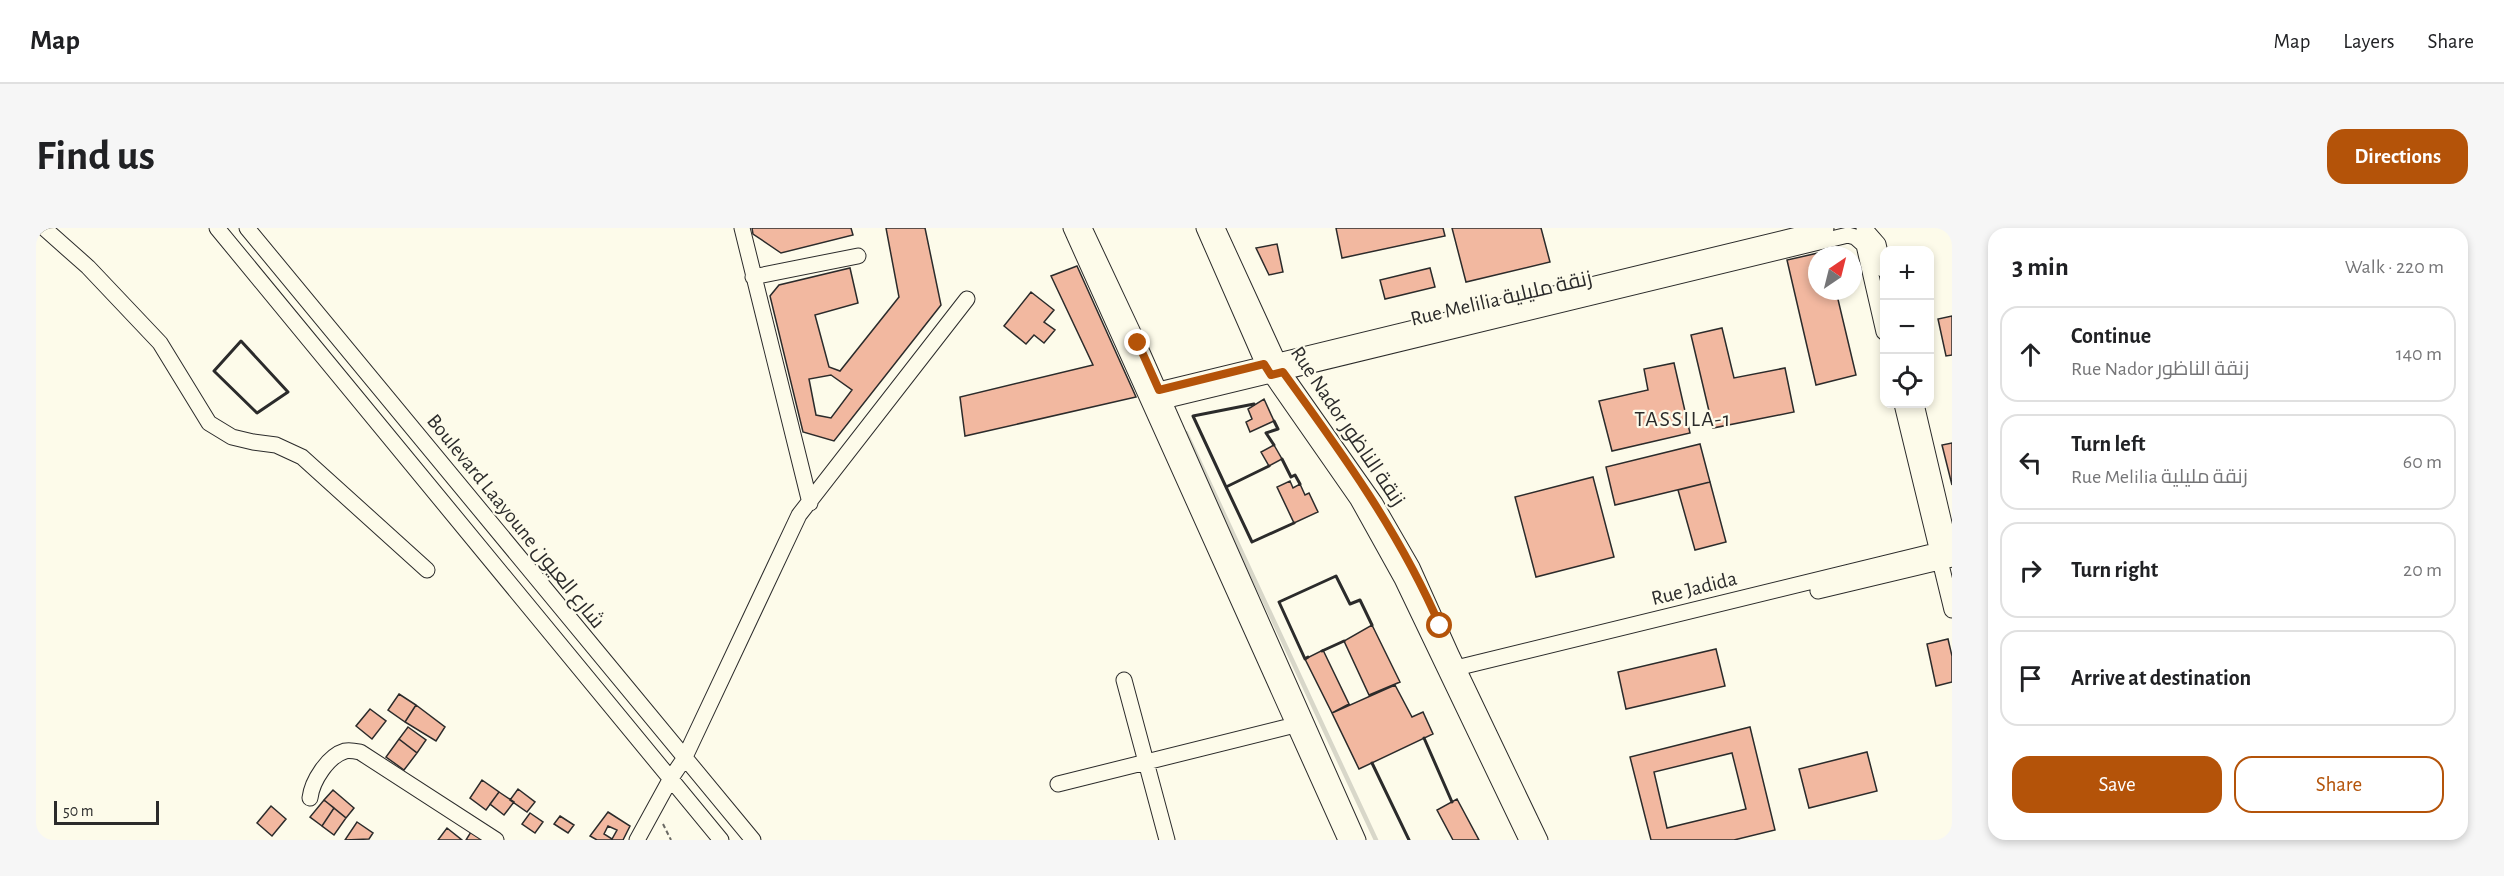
<!DOCTYPE html>
<html lang="en">
<head>
<meta charset="utf-8">
<style>
	:root { --surface:#fff; --page:#f6f6f6; --text:#202124; --muted:#757577; --line:#e0e0e0; --accent:#b45309 }
	body { margin:0; font-family:"Alegreya Sans",Cairo,sans-serif; background:var(--page); color:var(--text) }
	.controls { position:absolute; right:18px; top:18px; display:grid; overflow:hidden; border-radius:12px; box-shadow:0 3px 9px #0003 }
	.controls button { width:54px; height:54px; display:grid; place-items:center; padding:0; border:0; border-bottom:2px solid var(--line); background:var(--surface); color:var(--text); font:30px sans-serif }
	.compass { position:absolute; left:1772px; top:18px; width:54px; height:54px; border-radius:50%; background:var(--surface); box-shadow:0 3px 9px #0003; rotate:35deg }
	.scale { position:absolute; left:18px; bottom:15px; width:105px; box-sizing:border-box; padding-left:6px; border:3px solid #2b2b2b; border-top:0; font-size:16px; line-height:21px; white-space:nowrap; color:#2b2b2b; -webkit-text-stroke:4px #fdfbea; paint-order:stroke }
	.stop { position:absolute; width:18px; height:18px; margin:-14px; border:4px solid #b45309; border-radius:50%; background:#fff }
	.stop.end { background:#b45309; border-color:#fff; box-shadow:0 2px 6px #0008 }
	.list { margin:0; padding:0; list-style:none }
	h2 { display:flex; justify-content:space-between; align-items:center; height:78px; margin:0; padding:0 24px; font-size:26px }
	h2 small { font-size:20px; font-weight:400; color:var(--muted) }
	.list li { display:grid; grid-template-columns:39px 1fr auto; gap:18px; align-items:center; box-sizing:border-box; height:96px; margin:0 12px 12px; padding:0 12px; border:2px solid var(--line); border-radius:18px }
	.list b { display:block; font-size:22px; white-space:nowrap }
	.list p { margin:0; font-size:20px; white-space:nowrap; color:var(--muted) }
	.list em { font-size:20px; font-style:normal; color:var(--muted) }
	.actions { display:flex; gap:12px; padding:18px 24px }
	.actions a { flex:1; padding:14px 0; border:2px solid var(--accent); border-radius:18px; text-align:center; font-size:21px; color:var(--accent) }
	.actions .main { background:var(--accent); color:#fff }
	.icon { flex:none; width:33px; height:33px; fill:none; stroke:currentColor; stroke-width:2; stroke-linecap:round; stroke-linejoin:round }
	.map { position:relative; flex:none; width:1916px; height:612px; overflow:hidden; border-radius:18px }
	header { display:flex; align-items:center; gap:36px; box-sizing:border-box; height:84px; padding:0 30px; background:var(--surface); border-bottom:2px solid var(--line) }
	header strong { font-size:28px }
	nav { display:flex; gap:33px; margin-inline-start:auto; font-size:21px }
	.intro { display:flex; align-items:center; justify-content:space-between; box-sizing:border-box; height:144px; padding:0 36px }
	h1 { margin:0; font-size:42px }
	.button { padding:15px 27px; border-radius:18px; background:var(--accent); color:#fff; font-size:21px; font-weight:700 }
	main { display:flex; gap:36px; padding:0 36px }
	aside { flex:1; background:var(--surface); border-radius:18px; box-shadow:0 3px 9px #0003 }
	.map>svg:first-child { display:block }
</style>
</head>
<body>
<header>
<strong>Map</strong>
<nav><a>Map</a><a>Layers</a><a>Share</a></nav>
</header>
<div class="intro"><h1>Find us</h1><a class="button">Directions</a></div>
<main>
<div class="map">
<svg width="1916" height="612" viewBox="0 0 1916 612">
	<rect width="100%" height="100%" fill="#fdfbea"/>
	<g fill="none" stroke-linecap="round" stroke-linejoin="round">
		<path stroke="#d8d7c9" stroke-width="4.5" d="M1150,205L1340,612"/>
	</g>
	<path fill="#f2b8a0" stroke="#2b2b2b" stroke-width="1.5" fill-rule="evenodd" d="M716,0H815L817,7L745,25L717,6Z
		M850,0H889L905,77L798,213L767,204L734,68L743,57L814,40L822,75L779,87L793,139L804,143L863,69ZM795,147L816,162L795,190L780,187L773,151Z
		M1300,0H1407L1409,8L1306,30Z
		M1416,0H1505L1514,34L1430,54Z
		M1241,16L1247,44L1233,47L1220,20Z
		M1791,23L1792,27H1781V63H1800L1820,147L1780,157L1751,32Z
		M1041,38L1100,169L929,208L924,169L1057,137L1015,48Z
		M1394,40L1399,59L1349,71L1344,52Z
		M995,64L1018,82L1008,94L1019,102L1008,115L998,107L990,116L968,98Z
		M1916,88V127L1910,128L1902,91Z
		M1686,100L1698,150L1749,140L1758,184L1677,200L1655,107Z
		M1638,135L1654,205L1576,223L1563,173L1612,162L1608,141Z
		M1228,171L1238,193L1214,204L1210,194L1216,191L1212,181Z
		M1916,215V257L1906,217Z
		M1664,216L1674,254L1579,277L1570,239Z
		M1238,217L1246,231L1233,238L1225,224Z
		M1557,249L1578,329L1500,349L1479,269Z
		M1254,253L1257,260L1264,256L1269,267L1273,265L1282,284L1258,295L1241,259Z
		M1674,254L1690,314L1659,322L1642,262Z
		M1336,397L1364,454L1333,467L1308,413Z
		M1912,411L1916,428V454L1900,458L1891,416Z
		M1680,421L1689,458L1590,481L1582,444Z
		M1287,422L1313,476L1296,485L1269,431Z
		M1359,457L1376,489L1387,484L1397,506L1323,541L1296,485Z
		M363,466L380,477L369,494L352,482Z
		M380,477L409,499L400,513L369,494Z
		M334,481L350,493L336,511L320,498Z
		M372,499L390,512L381,525L363,511Z
		M1714,499L1739,602L1698,612H1615L1594,529ZM1696,525L1710,581L1631,600L1618,544Z
		M363,511L381,525L368,542L350,529Z
		M1831,524L1841,563L1773,580L1763,541Z
		M446,552L463,564L450,582L434,570Z
		M482,561L499,574L491,584L474,572Z
		M297,562L318,580L310,590L288,572Z
		M463,564L478,574L468,587L454,576Z
		M1421,571L1443,612H1417L1401,582Z
		M288,572L298,580L286,598L274,589Z
		M235,578L250,591L236,608L221,595Z
		M298,580L310,590L298,607L286,598Z
		M572,584L594,598L587,612H561L554,608ZM572,598L581,602L576,611L568,606Z
		M494,585L507,594L499,605L486,596Z
		M524,588L538,597L532,605L518,596Z
		M321,594L337,605L333,611L309,612Z
		M438,599L455,612H430Z
		M411,600L426,612H402Z"/>
	<g fill="none" stroke-linecap="round" stroke-linejoin="round">
		<g stroke="#2b2b2b" stroke-width="17">
			<path id="minor" d="M8,0L52,39L124,115L173,195L196,209L217,214L240,217L266,229L391,342
				M181,0L685,612
				M211,0L717,612
				M706,0L774,275
				M1035,0L1310,612
				M1048,0L1102,115L1322,612
				M1168,0L1228,137L1322,272L1366,351L1491,612
				M1181,0L1247,144L1339,275L1376,339L1416,428L1504,612
				M1828,0L1842,16L1848,42
				M717,49L822,28
				M1110,165L1790,0
				M1115,176L1812,7L1819,9L1828,17L1848,104
				M1866,176L1916,382
				M1880,176L1916,329
				M1782,363L1916,331
				M1412,442L1916,319
				M1088,452L1131,612
				M1022,556L1267,495
				M274,570C276,553 292,528 309,523C313,522 319,523 324,524L460,612
				M601,612L635,550L648,531L763,287L931,71"/>
		</g>
		<path stroke="#6a6964" stroke-width="2" stroke-dasharray="4.5 3" stroke-linecap="butt" d="M627,596L635,612"/>
		<use href="#minor" stroke="#fdfbea" stroke-width="15"/>
		<path stroke="#2b2b2b" stroke-width="3" d="M205,113L252,164L221,185L178,143Z
			M1238,193L1242,201L1230,205L1238,217
			M1246,231L1255,249L1259,247L1264,256
			M1233,238L1190,259L1216,314L1258,295
			M1190,259L1157,188L1218,176
			M1286,423L1308,413
			M1272,429L1269,431L1243,374L1300,348L1314,376L1324,372L1336,397
			M1388,510L1416,574
			M1336,535L1373,612"/>
	</g>
	<g fill="none" stroke-linecap="round" stroke-linejoin="round">
		<path stroke="#b45309" stroke-width="8" d="M1102,115L1123,162L1228,136L1235,147L1247,144C1306,225 1364,305 1404,398"/>
	</g>
	<g text-anchor="middle" stroke-width="4.5" stroke-linejoin="round" paint-order="stroke">
		<g font-size="21" fill="#2b2b2b" stroke="#fdfbea">
			<text transform="translate(1465 70) rotate(-13)" y="7">Rue Melilia زنقة مليلية</text>
			<text transform="translate(1312 198) rotate(56)" y="7">Rue Nador زنقة الناظور</text>
			<text transform="translate(480 293) rotate(51)" y="7">Boulevard Laayoune شارع العيون</text>
			<text transform="translate(1658 360) rotate(-14)" y="7">Rue Jadida</text>
		</g>
		<g font-size="22" letter-spacing="1.5" fill="#2b2b2b" stroke="#fdfbea">
			<text x="1647" y="198">TASSILA-1</text>
		</g>
	</g>
</svg>
<div class="controls">
<button>+</button>
<button>−</button>
<button><svg class="icon" aria-label="locate" viewBox="0 0 24 24"><circle cx="12" cy="12" r="6"/><path d="M12 2v4M12 18v4M2 12h4M18 12h4"/></svg></button>
</div>
<svg class="compass" viewBox="-18 -18 36 36"><path d="M0-13l5 13h-10z" fill="#e53935"/><path d="M0 13l5-13h-10z" fill="#757577"/></svg>
<div class="scale">50 m</div>
<div class="stop" style="left:1404px;top:398px"></div>
<div class="stop end" style="left:1102px;top:115px"></div>
</div>
<aside>
<h2>3 min<small>Walk · 220 m</small></h2>
<ul class="list">
<li><svg class="icon" aria-label="ahead" viewBox="0 0 24 24"><path d="M12 20V5M6 11l6-6 6 6"/></svg><div><b>Continue</b><p>Rue Nador زنقة الناظور</p></div><em>140 m</em></li>
<li><svg class="icon" aria-label="left" viewBox="0 0 24 24"><path d="M17 20v-9H6M10 6l-5 5 5 5"/></svg><div><b>Turn left</b><p>Rue Melilia زنقة مليلية</p></div><em>60 m</em></li>
<li><svg class="icon" aria-label="right" viewBox="0 0 24 24"><path d="M7 20v-9h11M14 6l5 5-5 5"/></svg><div><b>Turn right</b></div><em>20 m</em></li>
<li><svg class="icon" aria-label="arrive" viewBox="0 0 24 24"><path d="M6 21V4h12l-3 4 3 4H6"/></svg><div><b>Arrive at destination</b></div></li>
</ul>
<div class="actions"><a class="main">Save</a><a>Share</a></div>
</aside>
</main>
</body>
</html>
